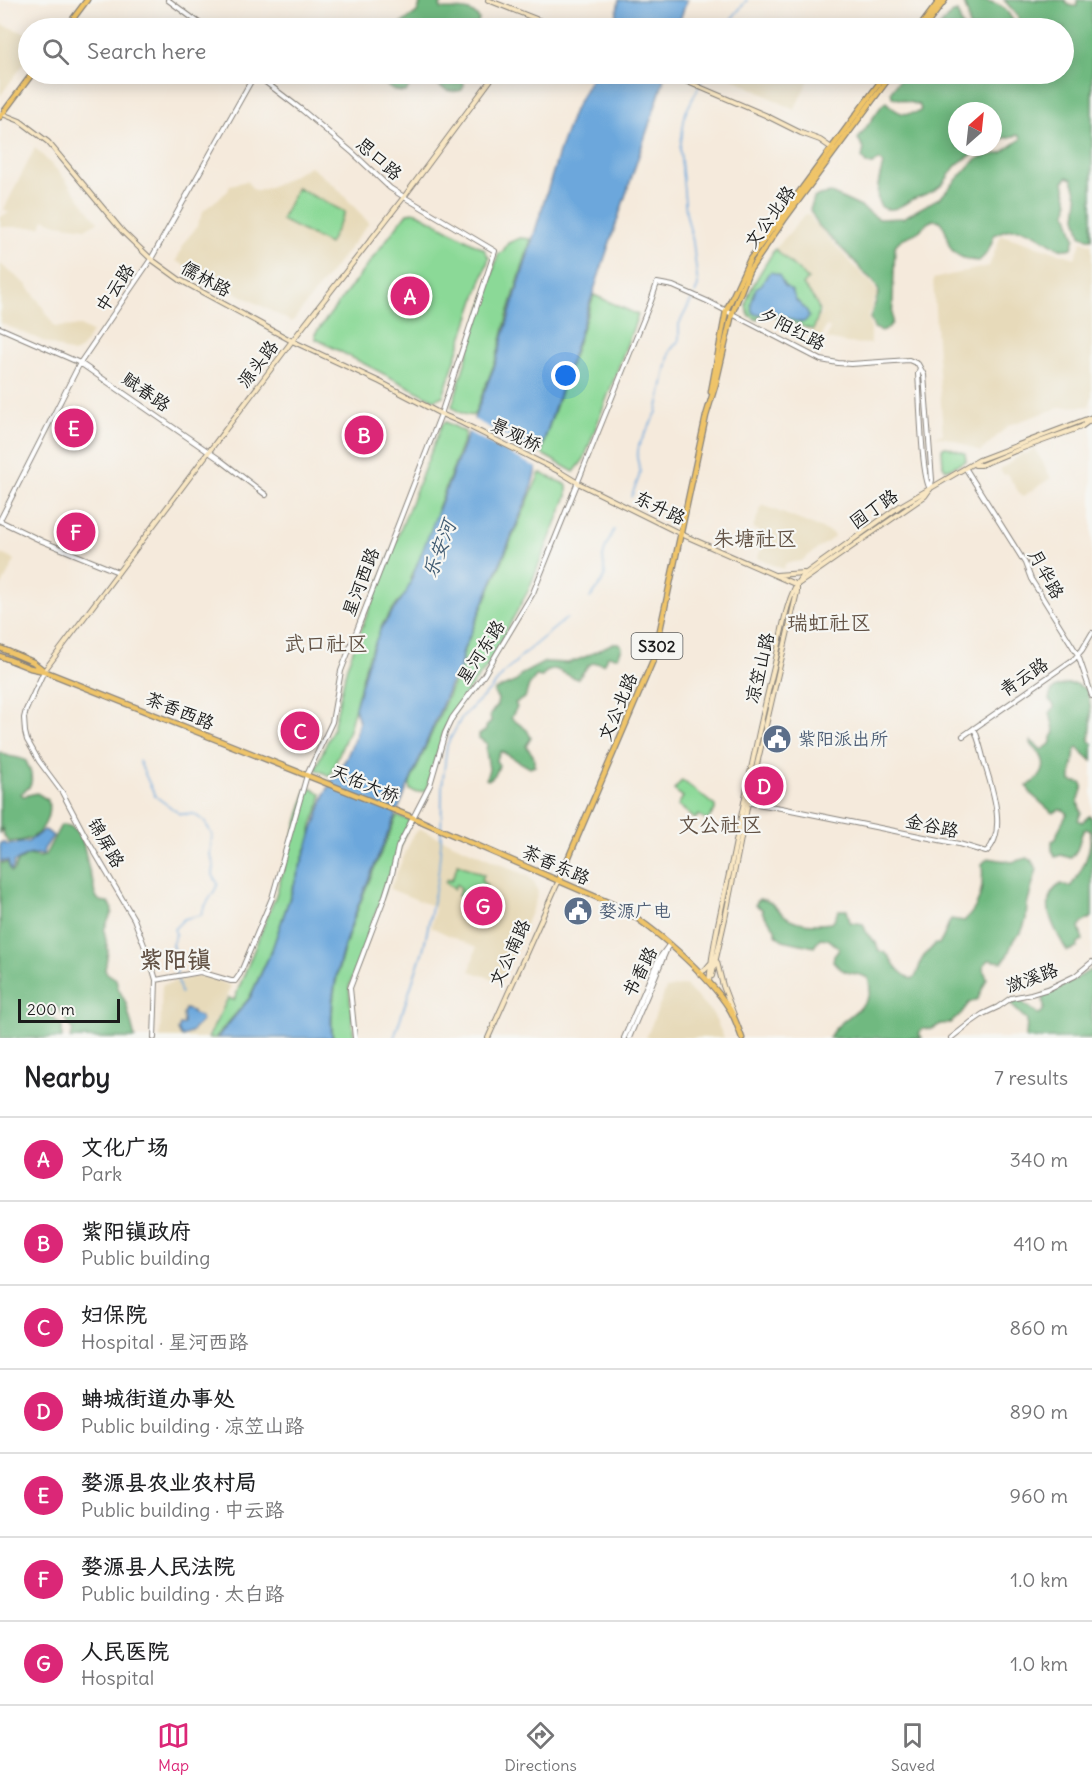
<!DOCTYPE html>
<html lang="en">
<head>
<meta charset="utf-8">
<style>
	:root { --surface:#fff; --page:#f2f2f2; --text:#202124; --muted:#757577; --line:#e0e0e0; --accent:#db2777 }
	body { margin:0; font-family:Delius,"LXGW WenKai TC",sans-serif; background:var(--page); color:var(--text) }
	.compass { position:absolute; left:948px; top:102px; width:54px; height:54px; border-radius:50%; background:var(--surface); box-shadow:0 3px 15px #0003; rotate:27deg }
	.scale { position:absolute; left:18px; bottom:15px; width:102px; box-sizing:border-box; padding-left:6px; border:3px solid #1c1c1c; border-top:0; font-size:16px; line-height:21px; white-space:nowrap; color:#1c1c1c; -webkit-text-stroke:4px #f6f6f2; paint-order:stroke }
	.you { position:absolute; left:566px; top:376px; width:21px; height:21px; margin:-15px; border:4px solid #fff; border-radius:50%; background:#1a73e8; box-shadow:0 0 0 9px #1a73e833 }
	.badge { display:grid; place-items:center; width:39px; height:39px; border-radius:50%; background:var(--accent); color:#fff; font-size:20px; font-weight:700 }
	.pin { position:absolute; translate:-50% -50%; border:3px solid #fff; box-shadow:0 2px 6px #0006 }
	.list { margin:0; padding:0; list-style:none }
	h2 { display:flex; justify-content:space-between; align-items:center; height:78px; margin:0; padding:0 24px; font-size:26px }
	h2 small { font-size:20px; font-weight:400; color:var(--muted) }
	.list li { display:grid; grid-template-columns:39px 1fr auto; gap:18px; align-items:center; box-sizing:border-box; height:84px; padding:0 24px; border-top:2px solid var(--line) }
	.list b { display:block; font-size:22px; white-space:nowrap }
	.list p { margin:0; font-size:20px; white-space:nowrap; color:var(--muted) }
	.list em { font-size:20px; font-style:normal; color:var(--muted) }
	.icon { flex:none; width:33px; height:33px; fill:none; stroke:currentColor; stroke-width:2; stroke-linecap:round; stroke-linejoin:round }
	.map { position:relative; flex:none; width:1092px; height:1038px; overflow:hidden }
	.search { position:absolute; background:var(--surface); box-shadow:0 3px 15px #0003; left:18px; right:18px; top:18px; height:66px; display:flex; align-items:center; gap:15px; box-sizing:border-box; padding:0 21px; border-radius:33px; color:var(--muted); font-size:22px }
	.sheet { height:666px; background:var(--surface) }
	nav { display:flex; justify-content:space-around; align-items:center; box-sizing:border-box; height:84px; border-top:2px solid var(--line); background:var(--surface); font-size:16px; color:var(--muted) }
	nav a { display:grid; justify-items:center; gap:3px }
	nav .on { color:var(--accent) }
	.map>svg:first-child { display:block }
</style>
</head>
<body>
<div class="map">
<svg width="1092" height="1038" viewBox="0 0 1092 1038">
	<rect width="100%" height="100%" fill="#f6f6f2"/>
	<filter id="ink" filterUnits="userSpaceOnUse"><feTurbulence type="fractalNoise" baseFrequency=".0167" numOctaves="2"/><feDisplacementMap in="SourceGraphic" scale="12" xChannelSelector="R" yChannelSelector="G"/><feConvolveMatrix kernelMatrix="1 2 1 2 8 2 1 2 1" color-interpolation-filters="sRGB"/></filter>
	<filter id="wash" filterUnits="userSpaceOnUse"><feTurbulence type="fractalNoise" baseFrequency=".008" numOctaves="4" result="noise"/><feDisplacementMap in="SourceGraphic" scale="24" xChannelSelector="R" yChannelSelector="G"/><feGaussianBlur stdDeviation="1.35" result="paint"/><feColorMatrix in="noise" values="0 0 0 0 0 0 0 0 0 0 0 0 0 0 0 0 0 1.4 0 .05"/><feComposite in="paint" operator="in"/></filter>
	<g filter="url(#wash)">
		<rect width="100%" height="100%" fill="#f5eadc"/>
		<path fill="#e7daba" d="M0,24L28,34V58L0,96Z
			M725,74H804L810,77L794,110Z
			M35,148L61,174L98,222L86,228L57,224L44,219L41,227H0V217L9,213L4,209Z
			M310,166L336,187L369,223L292,322L176,261L185,241L196,228L204,210L228,191L230,185L247,181L253,189L258,191L277,184Z
			M806,214L810,215L812,220L866,279L870,281L878,294L873,302L868,317L871,329V344L847,343L827,339L830,328L826,326L821,338L812,333L821,314L819,305L803,285L808,279L775,249Z
			M1001,235L1075,258L1082,241L1092,245V398L1089,406L1061,407L1009,425L980,452L954,440L935,436L943,434L933,279L989,266Z
			M0,264L26,284L38,300L55,327L80,326L92,332L81,349L76,352L72,353L0,323Z
			M1035,448L1051,478L1022,497L1007,474L1004,475L1000,470L1023,453L1025,455Z
			M762,505L832,533L834,537L801,561L786,563L783,569L775,566L757,558L764,544L759,541L763,534L753,528Z
			M2,554L15,560L0,589V558Z
			M420,829L528,876L535,883L538,893L534,905L501,982L470,971L476,948L431,927L435,907L390,889L413,835Z
			M192,977H203L217,980L231,986L224,1003L206,1038H160L162,985Z
			M685,985L713,1014L724,1038H646L666,989Z"/>
		<path fill="#8bd997" stroke="#547a5a" stroke-width="1.5" d="M297,188L345,212L329,244L281,220Z
			M416,212L484,249L489,258L443,396L434,400L316,339L315,334L407,213Z
			M520,238L531,239L507,317L496,359L474,415C467,417 457,412 452,406L498,255L503,251L508,243Z
			M775,249L808,279L803,285C818,305 824,305 813,330L771,315C765,314 759,315 757,320L749,315C748,312 746,309 746,305C747,291 767,262 775,249Z
			M594,295L638,315L584,459L574,472L542,454L545,439Z
			M446,422L465,432L464,439L438,508L440,516L421,559L410,578L411,583L408,592L397,603L383,623L366,664L349,730L330,776L315,769L333,729L347,666L442,424Z
			M943,447H947L965,453L966,461L946,470L943,466L942,449Z
			M540,473L567,485V496L528,591L486,668L465,694L444,731L426,791L416,792L410,790V783L416,770L456,677L461,670L464,650Z
			M682,780L715,806V810L707,821L699,815L695,819L678,805L683,797L674,790Z
			M307,789H313L321,794C322,809 307,825 312,839L306,848L272,949L249,998L215,1038H208L228,998L234,1000L276,895Z
			M398,816L410,820L349,987L354,1038H333C325,970 370,880 396,818Z
			M458,864L484,875L481,881L487,885L478,906L458,896L461,888L456,884L454,889L445,882L447,879L451,881Z"/>
		<path fill="#70b980" stroke="#466a4e" stroke-width="1.5" d="M418,0H445L440,5L441,9C455,10 471,6 479,19L476,28H386L396,27L402,23L417,12L420,5Z
			M965,0C981,0 995,0 1006,10C1011,16 1012,22 1018,26L1019,25L1018,16L1004,0H1065C1067,6 1071,7 1077,6V0H1092V239L1081,236L1076,217L1078,198L1072,179L1067,177L1064,181L1068,203L1067,213L1075,238L1072,248C1049,256 1034,213 994,235C991,246 988,254 979,261C969,261 956,257 950,247C946,239 946,209 926,224C923,226 922,229 919,231C911,237 901,236 895,246L892,323L888,328L882,331L874,328L870,318L879,292C877,288 875,282 871,279C866,274 861,273 858,265L818,225L810,210L814,198L819,195L831,193L861,207L879,219L903,218L941,197L969,166L979,158L1001,153L1021,139L1020,136L1018,135L1001,139L993,144V111H957V147H981C976,155 966,157 959,163C951,169 949,178 942,185C933,193 923,195 913,199C907,202 900,208 892,209C868,212 880,176 883,164L879,160L871,165L866,163L862,158L864,148L858,139L882,105L886,102C898,114 904,116 919,112L921,109L919,105L892,97L891,91L904,74H1064V28H969L968,15L964,4Z
			M957,12L963,28H939L951,14Z
			M380,74H412L414,78L406,92C389,92 387,87 380,74Z
			M430,74H462L464,85L462,90C446,95 438,86 430,74Z
			M613,643H618L621,645L622,648L618,657L608,656L603,664C585,660 588,670 577,679L555,669L546,672L542,677L536,676L529,685L525,698L515,703L517,707L511,718L527,730L531,738L526,746L533,755L535,766L530,768L501,751L496,761L499,765C497,773 495,776 488,780L486,779L489,769L486,750L487,744L479,738V735L486,730V727L491,721L490,715L497,705L498,699L494,693L495,690L517,681L520,675L545,662L568,663L583,658Z
			M1066,684H1076L1086,689C1092,701 1092,728 1089,740L1092,743V761L1077,747L1075,749C1075,759 1070,773 1071,781L1081,783L1083,786L1078,802L1081,813L1078,820L1082,822L1089,816L1092,818V917L1082,923L1079,928L1083,940L1078,944L1077,948L1067,951C1056,932 1035,900 1061,884L1068,887L1071,886C1083,869 1092,852 1090,831L1087,829L1084,830C1077,840 1082,849 1070,858L1061,855L1055,857L1052,850V841L1056,839L1058,831L1067,814L1063,810H1059L1053,813L1031,794L1027,786C1040,779 1049,769 1040,754C1037,750 1033,747 1030,743L1031,741L1042,750L1050,744L1053,735L1055,733L1050,713L1054,708V705L1049,700C1051,688 1054,687 1066,684Z
			M0,752C7,758 17,756 26,761C29,768 35,779 29,787C27,790 23,791 21,794L23,796L37,793L48,800C51,816 44,833 28,839C22,842 14,841 8,842L4,836L3,828L0,834Z
			M61,825C91,823 82,867 94,882C93,890 94,896 100,901L107,902L111,905L112,912L104,930L108,951L105,970L107,973L116,979L118,988L126,1003L135,1038H70L73,1030L57,1007L53,1009L52,1017L62,1026V1038H0V863H8L11,872L14,870L17,862L28,855L41,857L45,855Z
			M988,858L1012,862L1027,858L1031,860L1037,869L1027,905L1026,920L1021,933L1014,939L1006,958L1002,962L989,960L984,965L983,969L987,978L978,999L969,1003L960,1015L950,1023L941,1024L932,1029H922L919,1034L922,1038H829C838,1016 879,1008 868,978C852,970 847,978 833,961L834,956L838,951L839,948L828,939L820,938L814,947L783,940L777,936L774,927L763,914L762,909L755,905L759,899C772,900 775,908 784,915C796,925 816,925 832,923L839,910H847L850,922L863,924L867,934L876,943L879,951C890,953 890,959 896,967C899,971 906,977 912,979C919,974 918,969 921,961C924,954 931,950 935,944H939C945,937 946,927 951,919L964,921C981,906 984,886 982,864Z
			M1092,969V1038H1026L1027,1020L1011,1005V1002L1018,999L1038,1014L1041,1013L1044,1009L1043,996L1045,993L1058,989Z"/>
		<path fill="#6ca7dc" stroke="#44627c" stroke-width="1.5" d="M619,0H687L677,28H614Z
			M593,74H664L663,83L543,443L530,492L463,651L459,671L452,681C431,731 410,782 388,833C363,893 325,972 332,1038H217L250,998L272,950L325,794L336,773L346,759L356,735L359,722L355,708L368,661L381,628L406,593L496,362L510,313L561,146L574,110Z
			M771,272L779,275L784,285L792,291L796,300L807,311L809,317L804,322C791,323 780,311 766,312C763,313 760,314 756,315L752,311L751,304L756,288L762,284L768,274Z
			M44,830L47,831L53,836L44,849L43,855C28,852 26,856 14,862L12,870H10L8,861H0V843L3,842L7,845L28,842Z
			M185,1009L193,1011V1013L201,1017L202,1021L190,1033L183,1037L181,1036L178,1030L180,1025L184,1024L183,1014Z"/>
		<path fill="#f5eadc" d="M471,418L543,455L539,469L466,431Z"/>
		<g fill="none" stroke-linecap="round" stroke-linejoin="round">
			<path stroke="#6ca7dc" stroke-width="1.5" d="M724,28L747,0
				M695,293L698,286L693,242L686,213L680,149L685,114L705,74
				M631,497L639,477L640,471L637,458L639,445L657,412L670,351L679,340V324L693,297
				M590,598L602,582L605,575L603,557L606,546L614,530
				M139,761L155,796L180,814H194L205,822L212,835L210,855L214,865L213,875L218,884C213,895 204,905 201,915L184,919L174,929L176,934L172,945L179,962L176,974L181,993
				M394,1038L424,947L438,876L441,842L442,788L447,745L462,717L491,689L505,672L527,651L567,618"/>
		</g>
	</g>
	<g filter="url(#ink)">
		<g fill="none" stroke-linecap="round" stroke-linejoin="round">
			<g stroke="#88837c" stroke-width="6">
				<path id="tertiary" d="M168,0L206,28
					M0,328L80,363L219,459L266,495
					M920,368L918,374C920,397 921,475 930,489
					M966,469L1025,563L1031,579L1078,655L1092,696
					M0,520L80,363L151,259L255,74
					M0,521L42,541L118,572
					M44,671L26,710L24,718L25,732L27,740L39,761L62,792L88,841L134,919L151,963L156,980L154,1038
					M963,736L1074,659L1082,650L1092,633
					M745,802L781,808L959,844L986,852C1008,833 992,788 985,765C982,753 979,740 974,728
					M156,980L200,972L231,981H235L240,974L272,898L307,775L332,722L341,671L441,414L495,251L404,197L390,188L353,153L302,110L255,74
					M355,1038L350,988L385,896L392,874L398,847L430,785L445,733L452,718L484,675L533,593L651,301L657,283L673,286L707,301L821,360L838,363L851,364L909,360L918,364L924,375L932,480L930,489
					M624,1038L658,960L669,945
					M629,1038L666,951
					M951,1038L970,1023L983,1014L998,1007L1011,998L1031,994L1048,989L1075,976L1092,962"/>
			</g>
			<g stroke="#88837c" stroke-width="6">
				<path id="secondary" d="M488,0L559,28
					M528,28L535,20
					M669,74L765,115L801,133L820,140L833,149
					M0,113L20,121L48,142L123,232L151,259L180,280L292,341L380,382L441,414L460,422L560,472L578,483L681,534L797,585
					M975,465H981L1020,449L1081,427L1092,419
					M776,575L804,573
					M798,584L925,496L930,489
					M44,671L292,341L404,197L495,74
					M717,962L723,986L734,1015
					M699,973L705,970L710,964
					M712,976L725,919L748,803L797,592V585
					M709,982C713,940 724,898 733,856C746,792 759,727 775,663C781,637 786,596 802,576L900,506L979,460L1092,417
					M488,1038L559,880"/>
			</g>
			<g stroke="#88837c" stroke-width="7">
				<path id="primary" d="M66,28L87,0
					M919,28L940,0
					M924,28L945,0
					M0,117L32,74
					M711,392L726,311L750,259L886,74
					M0,648L33,662L42,669
					M0,656L30,668L44,671L414,818L619,907C654,927 707,974 729,1008C735,1017 738,1028 742,1038
					M559,880L654,658L706,416L716,383L732,314L749,271L784,220L892,74"/>
			</g>
			<use href="#tertiary" stroke="#fff" stroke-width="4"/>
			<use href="#secondary" stroke="#f9e7c3" stroke-width="4"/>
			<use href="#primary" stroke="#efc469" stroke-width="4.5"/>
		</g>
	</g>
	<defs>
		<g id="civic-disc" transform="scale(1.5)"><circle r="9.5" fill="#5c6f8a" stroke="#f6f6f2"/><path d="M-.6-6.5H3V-4.5H.6V-3L4-1V1h2V6H-6V1h2V-1L-.6-3ZM-1.2 2.5V6h2.4V2.5Z" fill="#fff"/></g>
	</defs>
	<g fill-rule="evenodd">
		<use href="#civic-disc" x="777" y="739"/>
		<use href="#civic-disc" x="578" y="911"/>
	</g>
	<g text-anchor="middle" stroke-width="4.5" stroke-linejoin="round" paint-order="stroke">
		<rect fill="#f6f6f2" stroke="#5d5d5c" stroke-width="1.5" x="631.5" y="633" width="51" height="26" rx="4.5"/>
		<g font-size="16" font-weight="bold" fill="#1c1c1c">
			<text x="657" y="652">S302</text>
		</g>
		<g font-size="18" fill="#1c1c1c" stroke="#f6f6f2">
			<text transform="translate(379 159) rotate(41)" y="6">思口路</text>
			<text transform="translate(770 217) rotate(-54)" y="6">文公北路</text>
			<text transform="translate(206 279) rotate(29)" y="6">儒林路</text>
			<text transform="translate(115 288) rotate(-56)" y="6">中云路</text>
			<text transform="translate(792 329) rotate(27)" y="6">夕阳红路</text>
			<text transform="translate(258 364) rotate(-53)" y="6">源头路</text>
			<text transform="translate(146 392) rotate(35)" y="6">赋春路</text>
			<text transform="translate(516 435) rotate(26)" y="6">景观桥</text>
			<text transform="translate(660 508) rotate(26)" y="6">东升路</text>
			<text transform="translate(874 509) rotate(-35)" y="6">园丁路</text>
			<text transform="translate(1046 574) rotate(61)" y="6">月华路</text>
			<text transform="translate(361 582) rotate(-69)" y="6">星河西路</text>
			<text transform="translate(481 652) rotate(-57)" y="6">星河东路</text>
			<text transform="translate(760 668) rotate(-77)" y="6">凉笠山路</text>
			<text transform="translate(1024 677) rotate(-34)" y="6">青云路</text>
			<text transform="translate(618 707) rotate(-67)" y="6">文公北路</text>
			<text transform="translate(180 711) rotate(22)" y="6">茶香西路</text>
			<text transform="translate(365 784) rotate(22)" y="6">天佑大桥</text>
			<text transform="translate(932 826) rotate(12)" y="6">金谷路</text>
			<text transform="translate(106 843) rotate(60)" y="6">锦屏路</text>
			<text transform="translate(556 865) rotate(24)" y="6">茶香东路</text>
			<text transform="translate(510 953) rotate(-65)" y="6">文公南路</text>
			<text transform="translate(640 972) rotate(-63)" y="6">书香路</text>
			<text transform="translate(1032 978) rotate(-20)" y="6">潋溪路</text>
		</g>
		<g font-size="18" fill="#4e5e75" stroke="#f6f6f2" text-anchor="start">
			<text x="798" y="745">紫阳派出所</text>
			<text x="599" y="917">婺源广电</text>
		</g>
		<g font-size="20" font-style="italic" fill="#405b72" stroke="#f6f6f2">
			<text transform="translate(439 549) rotate(-69)" y="7">乐安河</text>
		</g>
		<g font-size="21" fill="#625245" stroke="#f6f6f2">
			<text x="755" y="546">朱塘社区</text>
			<text x="829" y="630">瑞虹社区</text>
			<text x="326" y="651">武口社区</text>
			<text x="720" y="832">文公社区</text>
		</g>
		<g font-size="24" font-weight="bold" fill="#625245" stroke="#f6f6f2">
			<text x="175" y="968">紫阳镇</text>
		</g>
	</g>
</svg>
<svg class="compass" viewBox="-18 -18 36 36"><path d="M0-13l5 13h-10z" fill="#e53935"/><path d="M0 13l5-13h-10z" fill="#757577"/></svg>
<div class="scale">200 m</div>
<div class="you"></div>
<div class="pin badge" style="left:410px;top:296px">A</div>
<div class="pin badge" style="left:364px;top:435px">B</div>
<div class="pin badge" style="left:300px;top:731px">C</div>
<div class="pin badge" style="left:764px;top:786px">D</div>
<div class="pin badge" style="left:74px;top:428px">E</div>
<div class="pin badge" style="left:76px;top:532px">F</div>
<div class="pin badge" style="left:483px;top:906px">G</div>
<div class="search"><svg class="icon" aria-label="search" viewBox="0 0 24 24"><circle cx="10" cy="10" r="6"/><path d="M15 15l6 6"/></svg>Search here</div>
</div>
<section class="sheet">
<h2>Nearby<small>7 results</small></h2>
<ul class="list">
<li><span class="badge">A</span><div><b>文化广场</b><p>Park</p></div><em>340 m</em></li>
<li><span class="badge">B</span><div><b>紫阳镇政府</b><p>Public building</p></div><em>410 m</em></li>
<li><span class="badge">C</span><div><b>妇保院</b><p>Hospital · 星河西路</p></div><em>860 m</em></li>
<li><span class="badge">D</span><div><b>蚺城街道办事处</b><p>Public building · 凉笠山路</p></div><em>890 m</em></li>
<li><span class="badge">E</span><div><b>婺源县农业农村局</b><p>Public building · 中云路</p></div><em>960 m</em></li>
<li><span class="badge">F</span><div><b>婺源县人民法院</b><p>Public building · 太白路</p></div><em>1.0 km</em></li>
<li><span class="badge">G</span><div><b>人民医院</b><p>Hospital</p></div><em>1.0 km</em></li>
</ul>
</section>
<nav>
<a class="on"><svg class="icon" aria-label="map" viewBox="0 0 24 24"><path d="M3 6l6-2 6 2 6-2v14l-6 2-6-2-6 2zM9 4v14M15 6v14"/></svg>Map</a>
<a><svg class="icon" aria-label="directions" viewBox="0 0 24 24"><path d="M12 3l9 9-9 9-9-9zM9 14v-3h6M13 9l2 2-2 2"/></svg>Directions</a>
<a><svg class="icon" aria-label="saved" viewBox="0 0 24 24"><path d="M7 4h10v16l-5-4-5 4z"/></svg>Saved</a>
</nav>
</body>
</html>
